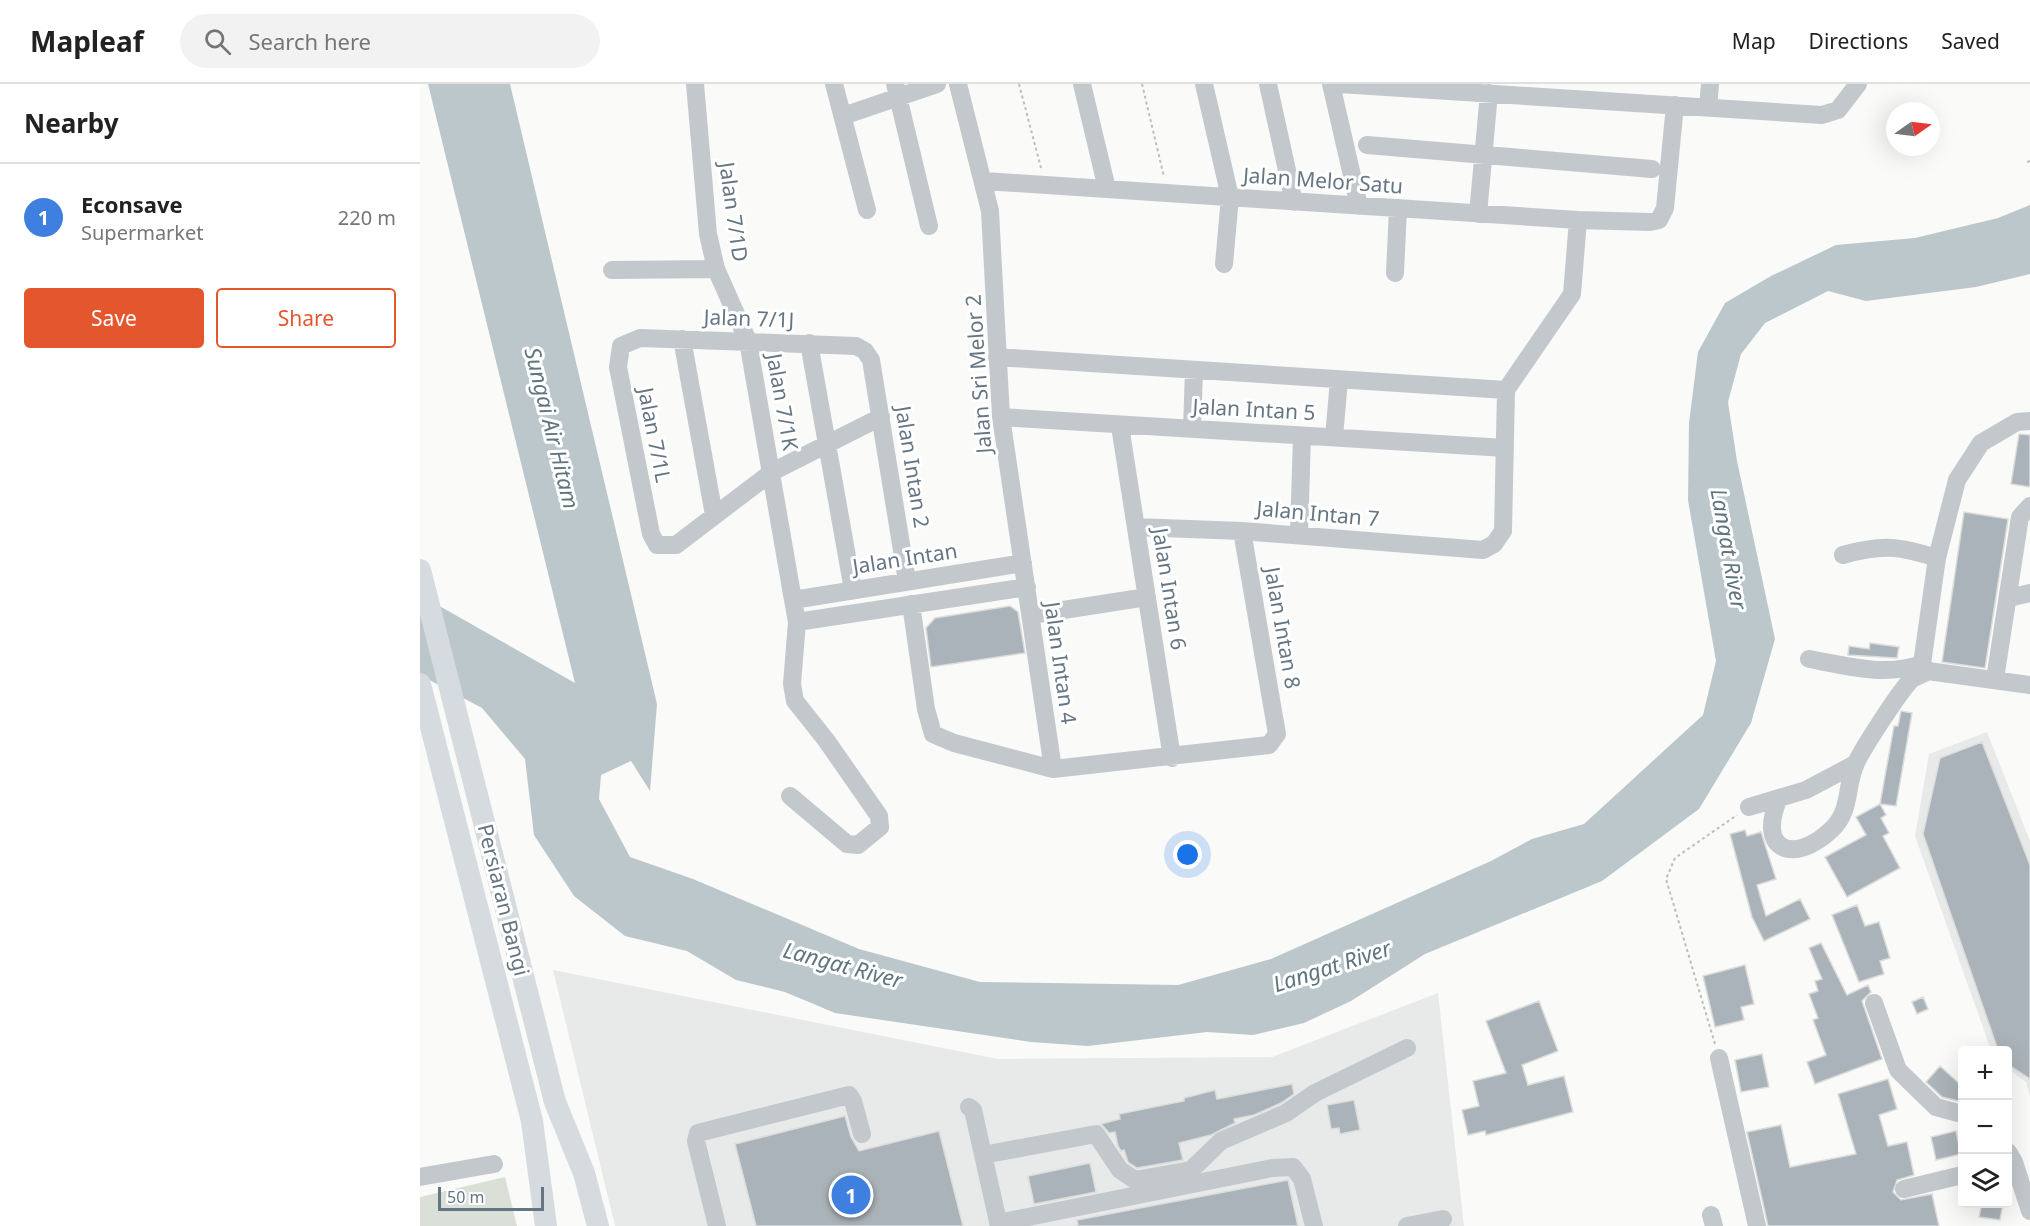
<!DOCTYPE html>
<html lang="en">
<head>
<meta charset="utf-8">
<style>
	:root { --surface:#fff; --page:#f2f2f2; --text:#222; --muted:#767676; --line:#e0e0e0; --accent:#e4572e }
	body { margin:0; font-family:"Noto Sans",sans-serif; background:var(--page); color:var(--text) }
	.controls { position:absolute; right:18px; bottom:18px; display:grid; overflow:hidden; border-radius:6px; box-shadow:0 6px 24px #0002 }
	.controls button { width:54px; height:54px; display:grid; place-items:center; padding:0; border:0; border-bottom:2px solid var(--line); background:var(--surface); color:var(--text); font:30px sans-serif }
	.compass { position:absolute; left:1466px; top:18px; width:54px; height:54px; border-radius:50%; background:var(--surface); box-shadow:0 6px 24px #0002; rotate:76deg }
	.scale { position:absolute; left:18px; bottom:15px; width:106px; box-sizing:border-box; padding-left:6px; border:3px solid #657683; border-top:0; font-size:16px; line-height:21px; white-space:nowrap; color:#657683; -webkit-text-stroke:4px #fff; paint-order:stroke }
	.you { position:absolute; left:768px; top:771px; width:21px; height:21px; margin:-15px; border:4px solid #fff; border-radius:50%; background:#1a73e8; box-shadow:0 0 0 9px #1a73e833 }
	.badge { display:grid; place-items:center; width:39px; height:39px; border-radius:50%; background:var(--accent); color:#fff; font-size:20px; font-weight:700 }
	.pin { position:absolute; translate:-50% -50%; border:3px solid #fff; box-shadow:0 2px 6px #0006 }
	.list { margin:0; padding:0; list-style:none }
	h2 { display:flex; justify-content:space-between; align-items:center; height:78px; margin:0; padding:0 24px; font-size:26px }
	h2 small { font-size:20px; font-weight:400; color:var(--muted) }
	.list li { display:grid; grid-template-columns:39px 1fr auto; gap:18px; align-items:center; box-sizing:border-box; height:108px; padding:0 24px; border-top:2px solid var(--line) }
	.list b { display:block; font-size:22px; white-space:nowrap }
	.list p { margin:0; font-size:20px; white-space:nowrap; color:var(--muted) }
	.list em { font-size:20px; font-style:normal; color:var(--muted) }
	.actions { display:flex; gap:12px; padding:18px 24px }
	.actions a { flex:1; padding:14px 0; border:2px solid var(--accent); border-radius:6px; text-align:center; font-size:21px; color:var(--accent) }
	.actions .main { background:var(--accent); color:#fff }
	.icon { flex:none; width:33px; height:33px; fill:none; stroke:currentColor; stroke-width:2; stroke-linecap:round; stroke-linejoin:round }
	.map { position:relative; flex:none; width:1610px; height:1142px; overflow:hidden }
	header { display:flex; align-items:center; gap:36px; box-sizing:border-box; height:84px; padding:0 30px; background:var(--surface); border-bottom:2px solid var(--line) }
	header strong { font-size:28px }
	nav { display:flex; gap:33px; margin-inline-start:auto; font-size:21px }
	.search { width:420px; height:54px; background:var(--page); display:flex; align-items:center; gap:15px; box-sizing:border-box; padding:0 21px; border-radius:33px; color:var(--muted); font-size:22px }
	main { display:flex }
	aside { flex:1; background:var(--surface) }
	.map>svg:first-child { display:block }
</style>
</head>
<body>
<header>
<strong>Mapleaf</strong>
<div class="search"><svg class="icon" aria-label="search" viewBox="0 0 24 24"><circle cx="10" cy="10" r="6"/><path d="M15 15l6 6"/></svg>Search here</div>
<nav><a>Map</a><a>Directions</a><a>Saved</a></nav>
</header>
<main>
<aside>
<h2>Nearby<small></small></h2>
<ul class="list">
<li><span class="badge" style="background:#3f7fe0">1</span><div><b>Econsave</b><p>Supermarket</p></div><em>220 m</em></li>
</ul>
<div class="actions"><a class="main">Save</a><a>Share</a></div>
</aside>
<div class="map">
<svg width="1610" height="1142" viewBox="0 0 1610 1142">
	<rect width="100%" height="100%" fill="#fafaf8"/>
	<path fill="#e8e9e9" d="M1567,648L1610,757V1012L1606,998L1588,985V966H1571L1495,752L1509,670Z
		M133,886L578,975L852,973L1018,909L1044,1142H195Z"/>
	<path fill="#dadfd7" d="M85,1093L97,1142H0V1113Z"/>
	<path fill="#bbc7cb" d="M8,0H90L237,620L230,707L211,677L181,691L179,715L210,773L273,795L439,865L560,898L758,901L851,875L1071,777L1112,755L1164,740L1283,631L1296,577L1268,416L1269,339L1278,268L1305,219L1351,192L1416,161L1495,154L1578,134L1610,121V190L1556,203L1446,217L1408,207L1345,239L1321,270L1308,318L1317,377L1355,555L1331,639L1279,725L1182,797L1005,870L931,917L884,939L833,951L787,948L668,962L611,958L415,929L365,908L316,896L267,867L205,852L154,812L114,751L105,675L62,624L0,591V511L155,599Z"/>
	<path fill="#aab3b9" stroke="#dcdcda" stroke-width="1.5" d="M1599,350L1610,351V403L1591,400Z
		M1544,428L1588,435L1565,584L1522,578Z
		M590,522L598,528L605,569L511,583L506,544L515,534Z
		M1450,559L1479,563L1477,574L1428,571L1429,562L1449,565Z
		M1481,627L1492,629L1476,722L1460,720L1474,642H1478Z
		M1562,658L1610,781V995L1587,980V966H1578L1503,750L1520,674Z
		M1460,720L1466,731L1461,734L1469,749L1463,752L1480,784L1427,813L1405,773L1446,751L1436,733Z
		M1325,746L1327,752L1341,748L1356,795L1337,801L1346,832L1380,815L1390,835L1344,857L1332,833L1310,750Z
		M1437,821L1445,842L1459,838L1470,874L1460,877L1464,890L1439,898L1412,831Z
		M1401,859L1427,911L1448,901L1451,908L1442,917L1462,975L1395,1000L1387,978L1406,971L1393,936L1398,934L1389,910L1398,907L1395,897L1402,895L1389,864Z
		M1325,881L1334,920L1321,923L1324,936L1295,943L1283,892Z
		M1503,913L1508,925L1497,930L1492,918Z
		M1119,917L1138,967L1102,981L1108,1001L1144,992L1153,1028L1066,1051L1065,1047L1048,1051L1042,1026L1059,1022L1053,997L1086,989L1066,937Z
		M1342,970L1349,1003L1321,1008L1315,976Z
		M1520,982L1542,1002V1018L1522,1013L1506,998Z
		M1468,995L1477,1025L1459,1031L1468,1062L1487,1058L1494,1091L1477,1096L1473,1108L1481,1116L1512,1110L1519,1142H1348L1327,1048L1361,1041L1370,1083L1436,1070L1418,1010Z
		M872,1000L874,1010L861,1019L834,1031L814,1035L815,1039L791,1051L759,1059L763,1076L717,1084L708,1078L704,1066L701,1067L698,1062L695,1048L689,1049L681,1040L700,1035L699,1030L764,1017V1014L795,1006L797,1015Z
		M934,1016L940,1046L920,1050L919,1044L911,1045L907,1021Z
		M425,1032L431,1053L439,1067L519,1047L543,1142H336L315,1060Z
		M1536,1047L1541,1070L1516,1076L1511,1053Z
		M670,1079L676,1108L614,1120L608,1092Z
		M868,1096L878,1142H658L657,1136Z
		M1562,1119H1583L1580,1136L1559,1133Z"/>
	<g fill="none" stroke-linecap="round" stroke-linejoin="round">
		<path stroke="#bbbfc2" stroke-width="2" stroke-dasharray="3 3" stroke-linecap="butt" d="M599,0L621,84
			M722,0L744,93
			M1607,78L1610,77
			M1295,960L1246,795L1255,774L1317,731"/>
		<path stroke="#c3c8cc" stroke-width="18" d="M275,0L288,150L296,185L328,257L373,516L377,538L372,600L375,617L406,656L459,732L460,743L438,761L427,760L370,712
			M414,0L447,126
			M475,0L509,142
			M538,0L570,127L581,333L633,685
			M662,0L687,105
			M784,0L810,113L804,180
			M848,0L874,118
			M911,0L939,122
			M919,0L1402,31L1418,26L1438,0
			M1288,24L1290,0
			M423,32L517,0
			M947,61L1232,85
			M564,97L1158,136L1230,138L1239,136L1245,124L1255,21
			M1058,130L1069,9
			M192,186L296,185
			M975,189L978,124
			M262,255L294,431
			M389,259L433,506
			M577,273L1086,306L1152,210L1158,136
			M461,333L352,388L256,461H237L231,450L198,283L201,262L220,254L436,262L445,267L451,276L487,497
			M581,333L1085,364
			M700,342L752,674
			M772,345L774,286
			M914,353L919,296
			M716,443L822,447L1063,466L1074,460L1083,447L1086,306
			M879,451L882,352
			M1423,471C1462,460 1479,462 1517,474
			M1589,514L1610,509
			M373,516L603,479
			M491,520L506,625L513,650L534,659L633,685L849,661L857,650L822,447
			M611,531L727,513
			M377,538L607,503
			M1389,575C1427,582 1465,593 1502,580
			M1508,587L1502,580L1517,474L1537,396L1561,359L1597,338L1610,337
			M1575,595L1600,433L1610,422
			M1359,714C1336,767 1374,781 1411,746C1432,727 1425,702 1436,679C1443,664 1481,605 1492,595C1497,592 1503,590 1508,587L1610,601
			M1329,723L1386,706L1435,680
			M1454,919L1478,986L1516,1023L1542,1030
			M1299,974L1337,1142
			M549,1023L553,1026L579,1142
			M1588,1068L1594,1078L1610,1127
			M563,1071L676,1050L700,1086L715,1096L771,1086L801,1057L866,1029L895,1009L987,964
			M0,1093L74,1080
			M1484,1105L1542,1091
			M1291,1131L1294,1142
			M578,1139L852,1084L873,1083L882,1095L894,1142
			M297,1142L276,1057L278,1049L429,1011L433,1017L442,1050
			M987,1142L1023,1135"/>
		<path stroke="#d6dbdf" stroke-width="22" d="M0,486L135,1018L164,1089L178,1142
			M0,600L112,1037L126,1142"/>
	</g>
	<g text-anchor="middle" stroke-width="6" stroke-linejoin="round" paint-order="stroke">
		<g font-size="21" fill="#657683" stroke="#fff">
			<text transform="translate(903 97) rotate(4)" y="7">Jalan Melor Satu</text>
			<text transform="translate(313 128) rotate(82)" y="7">Jalan 7/1D</text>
			<text transform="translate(329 235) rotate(2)" y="7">Jalan 7/1J</text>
			<text transform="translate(559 290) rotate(-94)" y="7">Jalan Sri Melor 2</text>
			<text transform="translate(362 318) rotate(80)" y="7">Jalan 7/1K</text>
			<text transform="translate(834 326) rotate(3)" y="7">Jalan Intan 5</text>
			<text transform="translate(234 351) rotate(79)" y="7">Jalan 7/1L</text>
			<text transform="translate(492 383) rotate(81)" y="7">Jalan Intan 2</text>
			<text transform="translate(898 430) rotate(5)" y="7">Jalan Intan 7</text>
			<text transform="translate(485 475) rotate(-9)" y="7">Jalan Intan</text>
			<text transform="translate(749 505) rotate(81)" y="7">Jalan Intan 6</text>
			<text transform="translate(862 544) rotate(80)" y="7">Jalan Intan 8</text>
			<text transform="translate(640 579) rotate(82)" y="7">Jalan Intan 4</text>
			<text transform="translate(83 816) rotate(76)" y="7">Persiaran Bangi</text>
		</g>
		<g font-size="22" font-style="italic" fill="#60757c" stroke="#fff">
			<text transform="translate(132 344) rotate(76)" y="8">Sungai Air Hitam</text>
			<text transform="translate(1309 465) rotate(80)" y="8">Langat River</text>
			<text transform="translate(423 881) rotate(15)" y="8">Langat River</text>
			<text transform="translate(912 882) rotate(-18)" y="8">Langat River</text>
		</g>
	</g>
</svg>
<div class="controls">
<button>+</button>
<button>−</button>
<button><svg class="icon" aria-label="layers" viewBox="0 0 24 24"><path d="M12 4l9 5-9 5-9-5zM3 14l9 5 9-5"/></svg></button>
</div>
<svg class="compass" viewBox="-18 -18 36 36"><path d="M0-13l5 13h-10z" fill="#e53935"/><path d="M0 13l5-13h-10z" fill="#767676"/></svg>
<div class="scale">50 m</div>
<div class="you"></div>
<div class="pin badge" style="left:431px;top:1111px;background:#3f7fe0">1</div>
</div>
</main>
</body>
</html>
